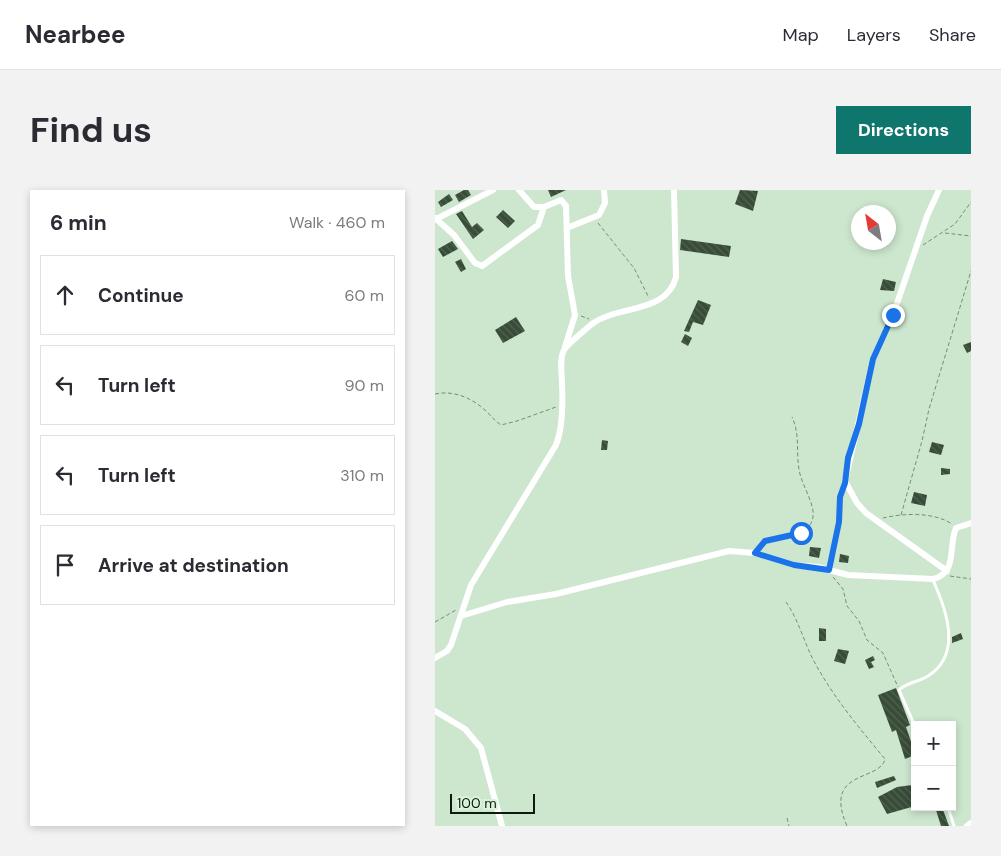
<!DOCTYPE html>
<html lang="en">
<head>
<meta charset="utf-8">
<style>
	:root { --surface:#fff; --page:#f2f2f3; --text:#2b2b33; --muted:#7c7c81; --line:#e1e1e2; --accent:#0f766e }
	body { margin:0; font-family:"DM Sans",sans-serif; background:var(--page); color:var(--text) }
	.controls { position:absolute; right:15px; bottom:15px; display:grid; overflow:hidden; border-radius:0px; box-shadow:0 2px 8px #0003 }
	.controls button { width:45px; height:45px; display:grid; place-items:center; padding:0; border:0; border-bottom:1px solid var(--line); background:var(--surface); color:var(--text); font:25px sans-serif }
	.compass { position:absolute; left:416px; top:15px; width:45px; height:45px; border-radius:50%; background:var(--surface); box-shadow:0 2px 8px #0003; rotate:329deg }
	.scale { position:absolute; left:15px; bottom:12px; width:85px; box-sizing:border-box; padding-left:5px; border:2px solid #101910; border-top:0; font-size:14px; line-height:18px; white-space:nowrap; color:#101910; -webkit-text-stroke:4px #daf3db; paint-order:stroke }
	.stop { position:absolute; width:15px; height:15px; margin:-11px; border:4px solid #1a73e8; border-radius:50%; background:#fff }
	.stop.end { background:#1a73e8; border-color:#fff; box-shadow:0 1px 5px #0008 }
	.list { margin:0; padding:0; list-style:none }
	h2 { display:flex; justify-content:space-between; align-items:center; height:65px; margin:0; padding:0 20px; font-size:21px }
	h2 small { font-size:16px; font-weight:400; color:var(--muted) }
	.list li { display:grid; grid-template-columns:32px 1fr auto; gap:15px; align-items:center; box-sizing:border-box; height:80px; margin:0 10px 10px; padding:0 10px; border:1px solid var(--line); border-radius:0px }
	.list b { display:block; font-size:19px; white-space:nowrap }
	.list em { font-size:16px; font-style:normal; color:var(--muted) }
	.icon { flex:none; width:28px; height:28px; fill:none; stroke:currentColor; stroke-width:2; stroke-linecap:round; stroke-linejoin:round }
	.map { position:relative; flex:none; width:536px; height:636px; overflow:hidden; border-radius:0px }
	header { display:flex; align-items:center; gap:30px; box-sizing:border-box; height:70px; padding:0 25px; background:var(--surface); border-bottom:1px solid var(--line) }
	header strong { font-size:24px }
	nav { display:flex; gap:28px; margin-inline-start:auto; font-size:18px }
	.intro { display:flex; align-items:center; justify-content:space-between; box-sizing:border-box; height:120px; padding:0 30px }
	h1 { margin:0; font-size:35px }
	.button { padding:12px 22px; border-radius:0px; background:var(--accent); color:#fff; font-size:18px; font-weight:700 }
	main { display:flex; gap:30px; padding:0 30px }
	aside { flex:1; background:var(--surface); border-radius:0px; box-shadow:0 2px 8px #0003 }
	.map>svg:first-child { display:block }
</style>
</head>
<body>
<header>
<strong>Nearbee</strong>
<nav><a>Map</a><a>Layers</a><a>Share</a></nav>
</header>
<div class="intro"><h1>Find us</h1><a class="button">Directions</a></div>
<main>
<aside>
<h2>6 min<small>Walk · 460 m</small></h2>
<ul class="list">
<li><svg class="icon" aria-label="ahead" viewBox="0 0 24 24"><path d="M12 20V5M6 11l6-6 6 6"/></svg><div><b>Continue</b></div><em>60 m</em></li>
<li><svg class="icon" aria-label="left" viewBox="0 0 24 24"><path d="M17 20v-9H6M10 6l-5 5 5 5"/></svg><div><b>Turn left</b></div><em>90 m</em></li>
<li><svg class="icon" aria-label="left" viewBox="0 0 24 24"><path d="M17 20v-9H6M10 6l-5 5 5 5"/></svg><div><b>Turn left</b></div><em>310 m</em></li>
<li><svg class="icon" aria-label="arrive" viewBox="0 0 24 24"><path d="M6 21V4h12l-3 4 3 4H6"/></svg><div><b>Arrive at destination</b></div></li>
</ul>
</aside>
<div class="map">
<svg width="536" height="636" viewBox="0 0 536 636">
	<defs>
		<pattern id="building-back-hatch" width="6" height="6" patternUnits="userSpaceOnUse" patternTransform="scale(1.25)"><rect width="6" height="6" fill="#384c38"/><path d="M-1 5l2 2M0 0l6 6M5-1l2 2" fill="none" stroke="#516251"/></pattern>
	</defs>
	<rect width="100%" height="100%" fill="#cde6ce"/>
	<path fill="url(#building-back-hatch)" d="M29,0H33L36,5L24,12L20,5Z
		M113,0H131L116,7Z
		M305,0L323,1L318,21L300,14Z
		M14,4L18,10L6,17L3,12Z
		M68,20L80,31L73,38L61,27Z
		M27,21L37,37L42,33L49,40L38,49L21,24Z
		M246,49L296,56L294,67L245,60Z
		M17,51L23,59L8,67L3,59Z
		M26,69L31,79L26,82L20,72Z
		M448,89L461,92L459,101L445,100Z
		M263,110L276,115L268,135L258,132L254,142L249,141Z
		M81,127L90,141L68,153L60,140Z
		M250,144L257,148L253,156L246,152Z
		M536,152V161L532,163L528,155Z
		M167,250L173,251L172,260H166Z
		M497,252L509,255L506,265L494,262Z
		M506,278L515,279V284L506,285Z
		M479,302L492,305L490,316L476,313Z
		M375,357L386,358L384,368L374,366Z
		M405,364L414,366L413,373L404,372Z
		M384,438L391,439V451H384Z
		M526,443L528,449L517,453V447Z
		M403,459L414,461L410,474L399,471Z
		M438,466L440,470L436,472L439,477L434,479L430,470Z
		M461,498L475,535L471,537L480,563V565L470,569L461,540L457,542L443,505Z
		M459,586L461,590L442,598L440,592Z
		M477,595L480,616L452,624L443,607L462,597Z
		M500,617H507L514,636H506Z"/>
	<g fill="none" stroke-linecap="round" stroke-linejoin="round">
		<path stroke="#798b7a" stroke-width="1" stroke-dasharray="4 2.5" stroke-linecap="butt" d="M163,33L199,78L214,108
			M510,43L536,46
			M488,55L520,34L536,12
			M146,126L154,129
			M0,204C19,200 37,208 51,221C56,226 60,231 66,235L82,231L121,217
			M466,325L487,251L494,219L536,81
			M448,328C469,323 499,322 517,334
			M323,358C334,344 356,351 369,341C376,336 379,329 378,321C376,308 368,296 365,284C360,264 366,246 357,227
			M395,374L404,332L407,299
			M515,386L536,389
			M398,387L408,399L412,416L424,431L432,450L448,463L463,497
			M351,412C365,432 369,454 381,475C400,509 425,539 450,569C445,592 387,579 412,636
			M0,432L21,420
			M352,628L354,636"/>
		<path stroke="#fff" stroke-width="3" d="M480,536L464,500C472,492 484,492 493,486C528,464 511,419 498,390
			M513,617L519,636"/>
		<path stroke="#fff" stroke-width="6" d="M84,0L99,17H109L126,10L131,16L133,86L140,125L130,157
			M504,0L492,26L458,125L438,169L410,291L422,313L431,323L512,381
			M0,28L19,45L40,73L47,76L103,35L109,17
			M1,29L58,0
			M132,38L164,25L170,13L169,0
			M26,426L72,412L121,404L294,361L320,363L359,375L383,377L413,385L498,389C523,383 513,356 521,338L536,333
			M0,468L12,461L16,455L36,395L121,255C128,237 128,214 127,194C127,184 124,169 129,160C134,153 151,139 157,134C182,115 232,124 241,87L239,0
			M0,521L30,539L46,558L67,636
			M532,636L536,633"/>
	</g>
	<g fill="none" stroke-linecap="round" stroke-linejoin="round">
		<path stroke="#1a73e8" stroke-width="6" d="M366,343L330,351L320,363L359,375L394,380L404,332L405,307L410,293L413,268L424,234L438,169L458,125"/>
	</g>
</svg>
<div class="controls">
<button>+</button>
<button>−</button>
</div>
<svg class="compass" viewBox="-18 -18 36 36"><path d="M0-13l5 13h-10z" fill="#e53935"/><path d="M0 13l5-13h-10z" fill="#7c7c81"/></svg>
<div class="scale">100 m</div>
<div class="stop" style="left:366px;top:343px"></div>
<div class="stop end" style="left:458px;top:125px"></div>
</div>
</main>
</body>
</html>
